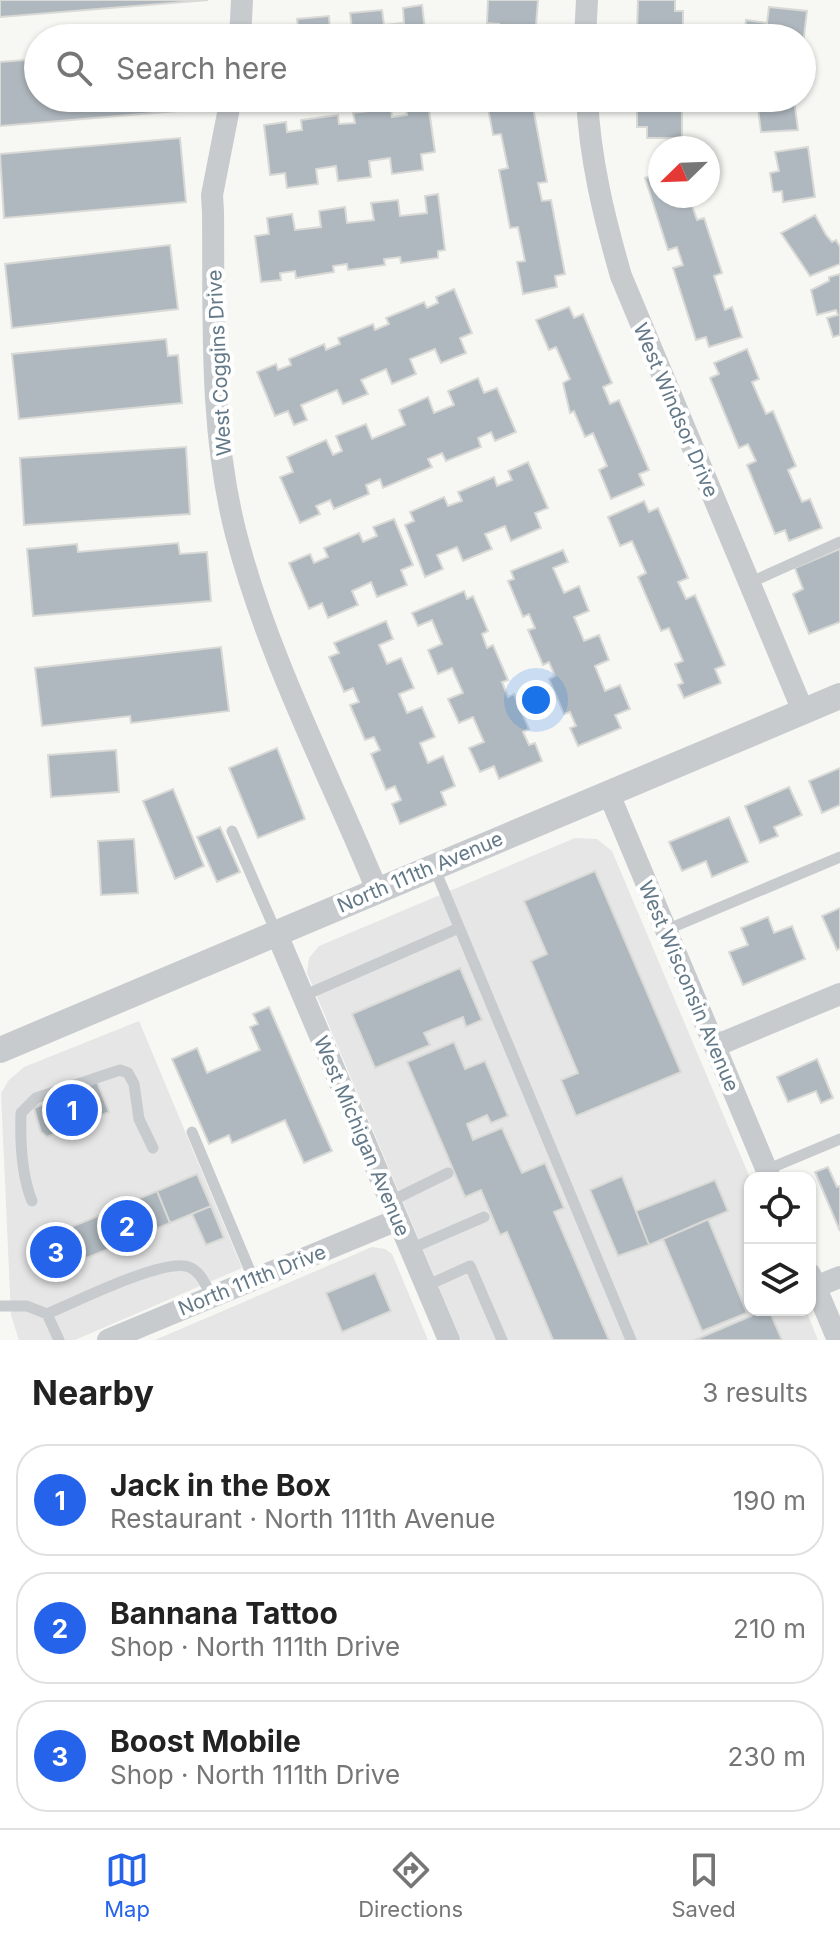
<!DOCTYPE html>
<html lang="en">
<head>
<meta charset="utf-8">
<style>
	:root { --surface:#fff; --page:#f6f6f6; --text:#222; --muted:#767676; --line:#e0e0e0; --accent:#2563eb }
	body { margin:0; font-family:Inter,sans-serif; background:var(--page); color:var(--text) }
	.controls { position:absolute; right:24px; bottom:24px; display:grid; overflow:hidden; border-radius:16px; box-shadow:0 2px 6px #0004 }
	.controls button { width:72px; height:72px; display:grid; place-items:center; padding:0; border:0; border-bottom:2px solid var(--line); background:var(--surface); color:var(--text); font:40px sans-serif }
	.compass { position:absolute; left:648px; top:136px; width:72px; height:72px; border-radius:50%; background:var(--surface); box-shadow:0 2px 6px #0004; rotate:247deg }
	.you { position:absolute; left:536px; top:700px; width:28px; height:28px; margin:-20px; border:6px solid #fff; border-radius:50%; background:#1a73e8; box-shadow:0 0 0 12px #1a73e833 }
	.badge { display:grid; place-items:center; width:52px; height:52px; border-radius:50%; background:var(--accent); color:#fff; font-size:26px; font-weight:700 }
	.pin { position:absolute; translate:-50% -50%; border:4px solid #fff; box-shadow:0 2px 8px #0006 }
	.list { margin:0; padding:0; list-style:none }
	h2 { display:flex; justify-content:space-between; align-items:center; height:104px; margin:0; padding:0 32px; font-size:34px }
	h2 small { font-size:26px; font-weight:400; color:var(--muted) }
	.list li { display:grid; grid-template-columns:52px 1fr auto; gap:24px; align-items:center; box-sizing:border-box; height:112px; margin:0 16px 16px; padding:0 16px; border:2px solid var(--line); border-radius:32px }
	.list b { display:block; font-size:30px; white-space:nowrap }
	.list p { margin:0; font-size:26px; white-space:nowrap; color:var(--muted) }
	.list em { font-size:26px; font-style:normal; color:var(--muted) }
	.icon { flex:none; width:44px; height:44px; fill:none; stroke:currentColor; stroke-width:2; stroke-linecap:round; stroke-linejoin:round }
	.map { position:relative; flex:none; width:840px; height:1340px; overflow:hidden }
	.search { position:absolute; background:var(--surface); box-shadow:0 2px 6px #0004; left:24px; right:24px; top:24px; height:88px; display:flex; align-items:center; gap:20px; box-sizing:border-box; padding:0 28px; border-radius:44px; color:var(--muted); font-size:30px }
	.sheet { height:488px; background:var(--surface) }
	nav { display:flex; justify-content:space-around; align-items:center; box-sizing:border-box; height:112px; border-top:2px solid var(--line); background:var(--surface); font-size:22px; color:var(--muted) }
	nav a { display:grid; justify-items:center; gap:4px }
	nav .on { color:var(--accent) }
	.map>svg:first-child { display:block }
</style>
</head>
<body>
<div class="map">
<svg width="840" height="1340" viewBox="0 0 840 1340">
	<rect width="100%" height="100%" fill="#f7f7f4"/>
	<path fill="#e5e6e5" d="M575,838L597,839L612,851L750,1178V1310H806L818,1340H461L307,973L309,958L319,946Z
		M139,1021L242,1268L75,1340H19L11,1315L1,1093L9,1080L24,1067Z
		M372,1247L385,1249L392,1254L428,1340H155Z"/>
	<path fill="#afb8be" stroke="#d9d9d6" stroke-width="2" d="M0,0H208L0,17Z
		M488,0H538L535,38H498L499,24L487,23Z
		M638,0H675V11H683V38H647V32H637Z
		M422,5L426,38H285L299,34L297,19L329,16L330,31L352,29L350,13L382,10L384,25L404,23L403,8Z
		M769,7L807,11L802,53V38H744L746,20L767,23Z
		M38,59V98H188L189,110L0,126V62Z
		M523,98L524,109L533,107L547,182L538,183L542,201L551,200L565,274L555,276L557,287L523,294L517,262L525,261L518,227L510,228L499,170L508,168L501,134L493,135L487,103Z
		M637,98H674L673,107H682V138H647V127H637Z
		M800,98L794,99L798,130L761,132L757,100Z
		M428,103L435,152L421,154L423,170L392,174L390,158L369,161L371,177L338,181L336,166L316,169L318,184L287,188L285,173L270,175L264,125L286,122L287,132L302,130L301,120L338,115L339,124L355,123L353,113L391,108L392,117L407,115L406,106Z
		M180,138L186,202L4,218L0,154Z
		M808,147L815,197L783,202L782,191L773,192L770,173L779,171L775,152Z
		M660,162V196H689L697,220L704,218L722,273L714,276L725,310L732,307L742,337L709,347L706,337L696,340L673,268L683,265L677,247L668,250L645,178L654,175L651,165Z
		M438,194L445,250L438,251V258L401,263L400,257L384,259L385,265L348,270L347,264L333,266L334,272L296,278L295,271L280,273L281,280L261,282L255,236L269,234L267,218L292,214L295,230L321,227L319,211L345,207L347,223L374,220L371,203L398,200L400,216L427,213L425,196Z
		M815,215L826,235L832,242L836,240L840,247V264L810,276L781,233Z
		M170,245L178,309L12,328L5,264Z
		M840,274V335L833,337L827,318L838,315L836,310L817,315L811,290L829,281V277Z
		M454,289L472,333L460,338L466,353L441,363L435,349L410,359L416,374L392,384L386,369L361,380L368,394L343,404L337,390L301,405L307,420L294,425L288,411L275,416L257,372L276,364L278,370L291,365L289,359L324,344L326,350L340,344L338,338L373,324L375,330L389,324L386,318L424,302L427,308L438,303L436,297Z
		M569,307L574,318L583,314L612,383L603,387L610,404L619,400L649,470L639,474L644,485L611,499L599,470L607,466L593,433L585,437L574,411L570,413L563,383L570,379L556,347L549,350L536,320Z
		M166,339L168,356L178,355L182,403L19,419L12,354Z
		M747,349L759,379L752,382L766,414L773,411L796,466L788,470L802,502L810,499L822,528L789,541L785,530L775,534L747,465L756,461L748,444L739,448L710,378L719,374L714,363Z
		M478,378L484,393L497,388L516,432L495,441L491,432L478,438L481,447L446,461L442,453L428,459L432,467L383,488L380,479L366,485L369,494L334,509L330,500L316,506L320,514L300,523L280,477L293,472L287,457L326,440L333,455L342,451L336,436L366,424L372,439L405,425L399,410L428,397L434,413L454,405L448,391Z
		M186,447L190,514L24,525L20,458Z
		M528,462L548,508L535,513L541,528L511,541L505,526L485,534L492,549L463,561L457,547L437,555L443,569L425,577L405,525L414,521L410,512L444,497L448,506L462,501L458,492L494,477L497,486L512,480L508,471Z
		M644,501L649,512L658,508L688,578L678,582L686,599L695,595L725,665L715,669L721,683L684,698L678,685L683,683L675,664L683,661L669,628L661,631L638,577L646,573L632,541L620,546L608,517Z
		M394,519L413,565L401,570L407,585L377,597L371,582L352,591L358,605L328,618L322,603L309,609L289,563L310,554L314,563L328,557L324,548L359,533L363,542L377,536L373,527Z
		M178,543L180,554L207,552L211,601L33,616L27,549L77,544L78,552Z
		M840,549V622L809,634L793,594L803,589L795,568Z
		M563,550L568,562L553,568L564,593L579,586L589,611L574,617L584,641L599,635L609,660L595,666L605,691L620,685L630,709L615,715L621,728L578,746L570,728L576,726L570,712L564,714L549,679L555,676L549,662L543,665L528,630L535,628L529,614L523,617L508,581L514,579L511,571Z
		M464,591L467,599L473,596L488,631L482,634L487,648L493,645L508,680L502,682L508,697L514,694L529,729L523,732L529,745L535,743L542,761L499,779L494,766L480,772L469,748L484,742L473,717L459,723L448,699L463,693L452,668L438,674L428,650L442,644L432,620L418,626L412,613Z
		M386,621L393,639L379,645L387,664L401,658L414,688L399,694L407,713L422,707L435,737L420,743L428,763L443,756L455,786L441,792L446,805L400,824L392,804L401,800L395,786L386,790L371,754L380,750L374,737L365,740L350,705L359,702L353,688L344,692L329,657L339,653L334,643Z
		M221,647L229,711L131,723L130,716L42,726L35,668Z
		M277,748L305,819L258,838L229,768Z
		M116,750L119,792L51,797L48,755Z
		M840,768V805L822,813L809,781Z
		M789,787L802,815L774,827L778,836L760,843L745,806Z
		M173,789L204,866L175,879L143,801Z
		M729,817L748,862L712,877L706,861L682,871L669,842Z
		M220,827L240,872L217,882L197,837Z
		M134,839L138,893L101,895L98,841Z
		M595,871L681,1072L576,1116L561,1080L578,1073L531,961L547,954L524,901Z
		M840,908V948L837,950L822,916Z
		M768,917L774,933L792,926L805,959L743,985L729,952L748,945L741,928Z
		M460,968L482,1020L466,1027L463,1017L424,1033L430,1045L375,1068L352,1014Z
		M269,1007L332,1151L304,1163L285,1120L232,1143L229,1135L209,1144L172,1059L197,1048L207,1073L260,1050L250,1027L258,1024L253,1014Z
		M454,1042L465,1069L485,1061L508,1116L491,1123L487,1115L467,1124L473,1140L502,1128L522,1173L545,1163L564,1208L554,1212L609,1340H553L507,1232L500,1235L481,1190L465,1197L407,1062Z
		M817,1059L833,1098L821,1103L816,1091L788,1102L777,1077Z
		M97,1082L109,1112L97,1117L99,1121L68,1137L64,1129L47,1137L41,1132L34,1108Z
		M828,1167L837,1187L840,1186V1231L815,1172Z
		M197,1174L211,1206L170,1223L157,1191Z
		M622,1176L649,1245L618,1256L590,1190Z
		M715,1180L728,1211L649,1245L636,1211Z
		M157,1191L170,1223L111,1248L98,1216Z
		M211,1206L224,1238L206,1245L192,1214Z
		M98,1216L111,1248L52,1272L39,1240Z
		M708,1219L747,1313L702,1331L663,1239Z
		M375,1273L391,1311L342,1332L326,1293Z
		M765,1310H769L782,1340H695Z"/>
	<g fill="none" stroke-linecap="round" stroke-linejoin="round">
		<path stroke="#c7cbce" stroke-width="11" d="M749,583L840,542
			M232,831L276,932
			M434,867L631,1340
			M666,930L840,857
			M303,996L459,928
			M192,1132L253,1278
			M766,1170L840,1139
			M32,1201C21,1174 20,1142 21,1113L36,1098L120,1070L128,1073L134,1084L139,1119L153,1148
			M389,1202L448,1173
			M410,1249L484,1217
			M426,1286L470,1266L502,1340
			M0,1306H27L47,1314
			M59,1340L47,1314C73,1303 165,1257 189,1267C201,1272 206,1285 211,1296"/>
		<path stroke="#c7cbce" stroke-width="22" d="M240,38L242,0
			M585,38L587,0
			M231,98L212,195L213,212C214,318 209,430 236,534C267,655 329,774 377,890
			M587,98C590,160 604,217 621,276L803,711
			M609,794L770,1178
			M276,932L449,1340
			M715,1046L840,994
			M810,1274L838,1340
			M815,1287L840,1277
			M108,1340L397,1220"/>
		<path stroke="#c7cbce" stroke-width="26" d="M0,1050L840,696"/>
	</g>
	<g text-anchor="middle" stroke-width="8" stroke-linejoin="round" paint-order="stroke">
		<g font-size="20" fill="#637988" stroke="#fff">
			<text transform="translate(219 363) rotate(-93)" y="7">West Coggins Drive</text>
			<text transform="translate(676 410) rotate(67)" y="7">West Windsor Drive</text>
			<text transform="translate(420 872) rotate(-23)" y="7">North 111th Avenue</text>
			<text transform="translate(689 986) rotate(67)" y="7">West Wisconsin Avenue</text>
			<text transform="translate(362 1136) rotate(67)" y="7">West Michigan Avenue</text>
			<text transform="translate(252 1280) rotate(-22)" y="7">North 111th Drive</text>
		</g>
	</g>
</svg>
<div class="controls">
<button><svg class="icon" aria-label="locate" viewBox="0 0 24 24"><circle cx="12" cy="12" r="6"/><path d="M12 2v4M12 18v4M2 12h4M18 12h4"/></svg></button>
<button><svg class="icon" aria-label="layers" viewBox="0 0 24 24"><path d="M12 4l9 5-9 5-9-5zM3 14l9 5 9-5"/></svg></button>
</div>
<svg class="compass" viewBox="-18 -18 36 36"><path d="M0-13l5 13h-10z" fill="#e53935"/><path d="M0 13l5-13h-10z" fill="#767676"/></svg>
<div class="you"></div>
<div class="pin badge" style="left:72px;top:1110px">1</div>
<div class="pin badge" style="left:127px;top:1226px">2</div>
<div class="pin badge" style="left:56px;top:1252px">3</div>
<div class="search"><svg class="icon" aria-label="search" viewBox="0 0 24 24"><circle cx="10" cy="10" r="6"/><path d="M15 15l6 6"/></svg>Search here</div>
</div>
<section class="sheet">
<h2>Nearby<small>3 results</small></h2>
<ul class="list">
<li><span class="badge">1</span><div><b>Jack in the Box</b><p>Restaurant · North 111th Avenue</p></div><em>190 m</em></li>
<li><span class="badge">2</span><div><b>Bannana Tattoo</b><p>Shop · North 111th Drive</p></div><em>210 m</em></li>
<li><span class="badge">3</span><div><b>Boost Mobile</b><p>Shop · North 111th Drive</p></div><em>230 m</em></li>
</ul>
</section>
<nav>
<a class="on"><svg class="icon" aria-label="map" viewBox="0 0 24 24"><path d="M3 6l6-2 6 2 6-2v14l-6 2-6-2-6 2zM9 4v14M15 6v14"/></svg>Map</a>
<a><svg class="icon" aria-label="directions" viewBox="0 0 24 24"><path d="M12 3l9 9-9 9-9-9zM9 14v-3h6M13 9l2 2-2 2"/></svg>Directions</a>
<a><svg class="icon" aria-label="saved" viewBox="0 0 24 24"><path d="M7 4h10v16l-5-4-5 4z"/></svg>Saved</a>
</nav>
</body>
</html>
